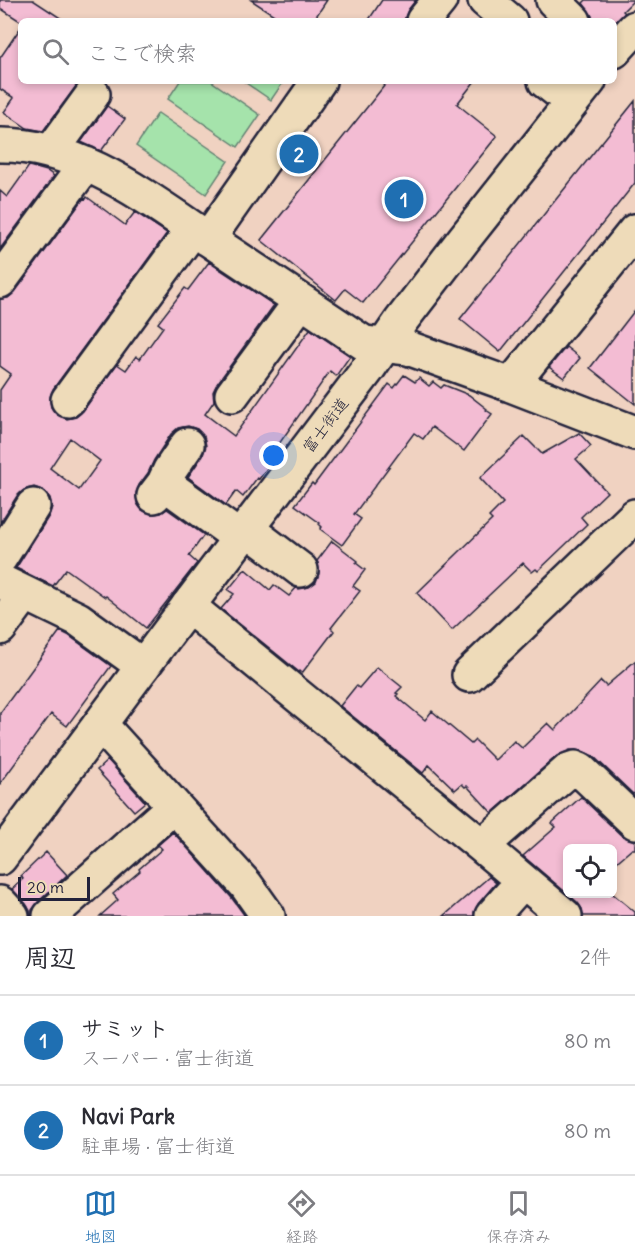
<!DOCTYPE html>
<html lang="ja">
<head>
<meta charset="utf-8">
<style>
	:root { --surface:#fff; --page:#f7f7f7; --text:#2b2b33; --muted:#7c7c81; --line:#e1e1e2; --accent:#1f6fb2 }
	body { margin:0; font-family:Delius,"Klee One",sans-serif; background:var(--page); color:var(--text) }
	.controls { position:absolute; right:18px; bottom:18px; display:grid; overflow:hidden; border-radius:9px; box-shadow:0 3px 9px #0003 }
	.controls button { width:54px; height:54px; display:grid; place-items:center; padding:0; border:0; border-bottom:2px solid var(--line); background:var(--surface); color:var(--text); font:30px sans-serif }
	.scale { position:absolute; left:18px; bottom:15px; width:72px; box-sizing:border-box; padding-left:6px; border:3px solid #22223b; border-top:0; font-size:16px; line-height:21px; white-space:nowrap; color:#22223b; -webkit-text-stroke:4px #eedbb9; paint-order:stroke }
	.you { position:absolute; left:274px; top:456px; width:21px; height:21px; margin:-15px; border:4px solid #fff; border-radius:50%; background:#1a73e8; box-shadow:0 0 0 9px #1a73e833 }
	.badge { display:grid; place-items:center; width:39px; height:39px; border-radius:50%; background:var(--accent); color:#fff; font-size:20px; font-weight:700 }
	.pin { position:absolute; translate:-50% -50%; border:3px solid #fff; box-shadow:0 2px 6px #0006 }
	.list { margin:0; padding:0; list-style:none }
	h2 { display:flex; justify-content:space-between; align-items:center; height:78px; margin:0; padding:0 24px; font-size:26px }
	h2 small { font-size:20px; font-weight:400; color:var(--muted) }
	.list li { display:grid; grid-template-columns:39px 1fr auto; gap:18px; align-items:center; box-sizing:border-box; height:90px; padding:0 24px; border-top:2px solid var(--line) }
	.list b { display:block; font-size:22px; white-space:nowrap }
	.list p { margin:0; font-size:20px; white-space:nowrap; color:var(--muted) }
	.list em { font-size:20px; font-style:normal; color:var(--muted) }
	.icon { flex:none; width:33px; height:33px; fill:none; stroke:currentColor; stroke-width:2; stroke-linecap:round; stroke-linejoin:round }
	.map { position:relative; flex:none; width:635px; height:916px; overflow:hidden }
	.search { position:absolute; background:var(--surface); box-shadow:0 3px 9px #0003; left:18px; right:18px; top:18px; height:66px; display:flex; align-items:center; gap:15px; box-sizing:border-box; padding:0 21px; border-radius:9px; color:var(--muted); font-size:22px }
	.sheet { height:258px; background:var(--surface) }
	nav { display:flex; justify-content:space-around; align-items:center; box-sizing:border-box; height:84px; border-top:2px solid var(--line); background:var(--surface); font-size:16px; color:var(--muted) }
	nav a { display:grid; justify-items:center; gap:3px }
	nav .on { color:var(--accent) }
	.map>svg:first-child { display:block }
</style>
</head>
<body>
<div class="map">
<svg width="635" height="916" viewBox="0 0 635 916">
	<rect width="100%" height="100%" fill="#f0d2c1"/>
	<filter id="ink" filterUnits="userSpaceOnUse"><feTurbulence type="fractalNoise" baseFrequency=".0167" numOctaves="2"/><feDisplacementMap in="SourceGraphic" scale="12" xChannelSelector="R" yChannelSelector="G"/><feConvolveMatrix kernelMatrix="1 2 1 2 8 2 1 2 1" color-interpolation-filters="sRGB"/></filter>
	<g filter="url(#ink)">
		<path fill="#a5e3ab" stroke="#648273" stroke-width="1.5" d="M180,81H211L260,115L238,147L168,99Z
			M243,81H284L271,100Z
			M158,113L228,161L206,194L136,146Z"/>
		<path fill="#f3bcd3" stroke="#22223b" stroke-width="1.5" fill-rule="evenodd" d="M0,0H33L65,21H20L0,8Z
			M251,0H327L313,21H283Z
			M382,0H416L408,10L405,18V21H368Z
			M586,0H634L623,11L625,13L616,21H592V16L583,3Z
			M21,27V81H80L43,131L27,128L4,112L14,98L0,89V58Z
			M388,81H475L457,104L497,136L363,303L345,289L336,300L261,240Z
			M635,101V183L500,352L460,319Z
			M107,106L125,119L101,151L81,142Z
			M29,166L47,171L54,176L0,249V191L7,197Z
			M87,197L125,225L135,212L167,233L53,389L50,397L51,407L57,415L67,419L76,417L83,411L117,364L126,370L136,356L140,359L163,327L158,323L185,288L188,290L209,262L274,305L217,384L213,392L214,401L205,414L234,436L310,329L350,356L336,376L330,371L267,461L271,463L259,479L257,478L243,497L236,491L226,505L188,477L203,455L206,446L204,436L197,429L188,426L178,428L171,434L154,460L148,473L139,485L136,493L137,503L142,510L151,514L161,513L167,509L204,535L189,556L197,563L146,628L106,596L105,597L66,569L53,586L16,568L49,516L52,507L50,498L44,491L34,487L24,490L17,496L0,523V390L11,374L0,366V299L8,298L15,292L84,198L86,199ZM70,438L100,461L79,490L50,468Z
			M635,310V404L590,368Z
			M566,347L580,358L564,378L549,367Z
			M404,375L415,382L419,378L429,386L433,382L441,388L444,385L469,395L487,409L486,410L492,414L464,451L432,427L423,439L414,433L354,514L361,519L342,545L320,529L322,527L319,524L320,523L295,505L312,483L314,485L389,384L394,388Z
			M579,433L591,446L576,459L607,492L581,517L587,524L538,571L536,569L532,572L523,563L452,630L417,593L492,520L489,517L503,503L480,478L524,436L542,454Z
			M332,541L358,561L356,563L365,570L353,586L360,591L331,628L334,631L302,673L300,671L299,672L221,609L234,594L228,590L245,569L270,590L274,585L289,596L296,588L299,589L309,587L316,582L319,573L318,563L317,561Z
			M60,631L68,635L111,666L67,726L51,714L0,784V713Z
			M635,661V793L633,794L593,756L582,751L570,750L557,756L492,813L467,786L465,787L462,784L455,790L429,765L423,773L340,706L356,686L359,688L377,667L402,687L396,693L398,694L396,696L425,720L432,711L471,744L475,740L495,760L514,741L522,748L548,723L555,730L601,681L606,686Z
			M108,760L145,802L134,811L97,770Z
			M581,797L622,836L633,840L635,842V849H632L612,866V849H567V894H613L635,912V916H583L582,909L577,902L523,856L556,827L552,823Z
			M173,832L231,897L245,916H100L118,900L113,894L140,871L139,869L162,849L158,845Z
			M46,852L67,875L38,902L32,910V916H30V911L26,904L12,889L23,879L21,876Z
			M489,877L496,883L478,904L474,912V916H444Z"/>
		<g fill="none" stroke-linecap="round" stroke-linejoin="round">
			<g stroke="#22223b" stroke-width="38">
				<path id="minor" d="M485,0L510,21
					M553,0L574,21
					M423,21L440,0
					M545,81L572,102
					M0,145C81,144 152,202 216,244C266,277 315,310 364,343L408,348L511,385L635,433
					M51,152L93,94
					M208,239L319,81
					M0,281L86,164
					M511,385L635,231
					M232,395L301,301
					M68,400L193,229
					M164,483L170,470L187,445
					M154,496L164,483L240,538
					M247,529L301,570
					M0,558L33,506
					M0,581L78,619L143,666
					M188,606L482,846L565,916
					M0,628L25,594
					M469,675L635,516
					M100,724L246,885L268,916
					M482,846L569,770L575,768L580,770L635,822
					M0,903L12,916
					M50,916L174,806
					M492,916L523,881"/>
			</g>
			<g stroke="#22223b" stroke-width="38">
				<path id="major" d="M614,51L635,28
					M0,858L188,606L368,369L401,321L464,239L589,81"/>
			</g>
			<use href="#minor" stroke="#eedbb9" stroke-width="33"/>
			<use href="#major" stroke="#eedbb9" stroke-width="33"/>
		</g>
	</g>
	<g text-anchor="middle" stroke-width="4.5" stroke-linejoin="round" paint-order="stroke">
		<g font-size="16" fill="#22223b" stroke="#eedbb9">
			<text transform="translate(325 425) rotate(-53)" y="6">富士街道</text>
		</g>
	</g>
</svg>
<div class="controls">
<button><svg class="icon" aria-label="locate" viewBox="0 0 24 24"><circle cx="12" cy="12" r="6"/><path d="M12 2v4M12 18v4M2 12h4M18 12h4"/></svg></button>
</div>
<div class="scale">20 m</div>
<div class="you"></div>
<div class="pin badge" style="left:404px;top:199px">1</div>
<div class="pin badge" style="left:299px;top:154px">2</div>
<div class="search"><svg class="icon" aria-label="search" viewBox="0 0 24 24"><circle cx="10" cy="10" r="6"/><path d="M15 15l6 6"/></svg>ここで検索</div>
</div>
<section class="sheet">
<h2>周辺<small>2件</small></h2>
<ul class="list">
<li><span class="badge">1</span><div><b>サミット</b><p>スーパー · 富士街道</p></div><em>80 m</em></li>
<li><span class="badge">2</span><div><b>Navi Park</b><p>駐車場 · 富士街道</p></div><em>80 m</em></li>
</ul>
</section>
<nav>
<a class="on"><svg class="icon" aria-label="map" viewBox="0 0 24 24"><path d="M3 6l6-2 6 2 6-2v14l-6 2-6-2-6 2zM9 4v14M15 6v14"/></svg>地図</a>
<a><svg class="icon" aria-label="directions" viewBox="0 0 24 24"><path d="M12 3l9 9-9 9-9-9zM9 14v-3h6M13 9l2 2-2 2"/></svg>経路</a>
<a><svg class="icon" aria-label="saved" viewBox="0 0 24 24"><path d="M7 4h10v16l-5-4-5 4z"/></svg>保存済み</a>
</nav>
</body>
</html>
